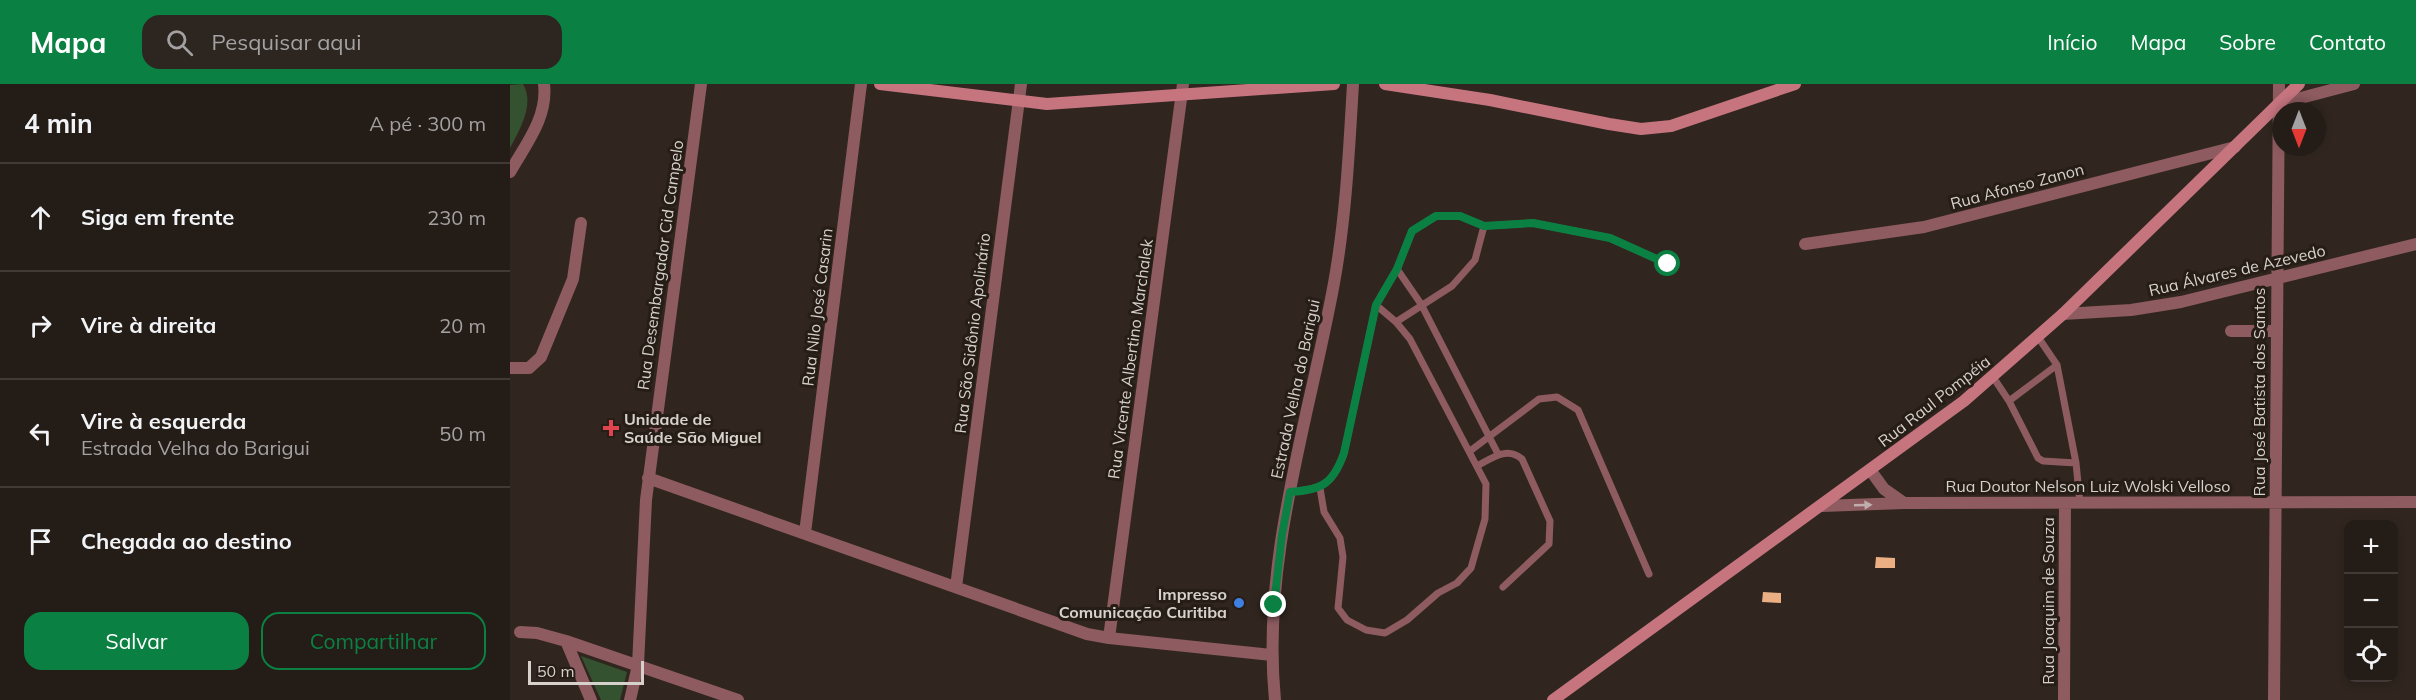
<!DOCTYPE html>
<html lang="pt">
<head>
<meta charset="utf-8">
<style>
	:root { --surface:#241c17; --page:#2c2520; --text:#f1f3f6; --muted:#a3a1a1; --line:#413a36; --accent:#0b8043 }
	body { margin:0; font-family:Mulish,sans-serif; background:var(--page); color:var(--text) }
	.controls { position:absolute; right:18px; bottom:18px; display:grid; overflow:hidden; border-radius:12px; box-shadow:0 3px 9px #0003 }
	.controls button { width:54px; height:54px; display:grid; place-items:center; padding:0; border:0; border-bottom:2px solid var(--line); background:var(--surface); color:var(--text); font:30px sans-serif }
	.compass { position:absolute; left:1762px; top:18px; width:54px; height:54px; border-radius:50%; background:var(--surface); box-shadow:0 3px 9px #0003; rotate:180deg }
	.scale { position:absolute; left:18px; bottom:15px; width:116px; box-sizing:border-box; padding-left:6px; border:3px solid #d7d1cc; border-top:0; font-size:16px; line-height:21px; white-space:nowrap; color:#d7d1cc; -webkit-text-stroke:4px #261d16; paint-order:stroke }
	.stop { position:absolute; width:18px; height:18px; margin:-14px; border:4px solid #0b8043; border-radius:50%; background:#fff }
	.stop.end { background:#0b8043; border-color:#fff; box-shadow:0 2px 6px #0008 }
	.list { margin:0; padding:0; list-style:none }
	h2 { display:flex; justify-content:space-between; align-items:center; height:78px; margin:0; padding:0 24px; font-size:26px }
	h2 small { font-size:20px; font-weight:400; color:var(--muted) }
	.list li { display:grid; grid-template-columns:39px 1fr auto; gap:18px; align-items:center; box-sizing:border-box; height:108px; padding:0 24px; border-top:2px solid var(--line) }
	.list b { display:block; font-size:22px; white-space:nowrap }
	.list p { margin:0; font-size:20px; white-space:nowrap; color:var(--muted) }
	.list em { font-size:20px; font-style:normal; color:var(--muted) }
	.actions { display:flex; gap:12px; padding:18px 24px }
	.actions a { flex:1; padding:14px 0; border:2px solid var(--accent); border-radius:18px; text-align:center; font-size:21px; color:var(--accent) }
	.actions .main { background:var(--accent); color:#fff }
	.icon { flex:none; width:33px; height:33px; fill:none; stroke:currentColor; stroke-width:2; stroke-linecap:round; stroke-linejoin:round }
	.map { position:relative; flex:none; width:1906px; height:616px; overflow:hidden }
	header { display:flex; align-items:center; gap:36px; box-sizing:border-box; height:84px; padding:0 30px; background:var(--accent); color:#fff }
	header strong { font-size:28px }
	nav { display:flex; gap:33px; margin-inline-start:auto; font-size:21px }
	.search { width:420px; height:54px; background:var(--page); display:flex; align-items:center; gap:15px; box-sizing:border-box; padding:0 21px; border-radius:18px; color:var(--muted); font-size:22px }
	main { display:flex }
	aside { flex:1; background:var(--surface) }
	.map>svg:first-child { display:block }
</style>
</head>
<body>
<header>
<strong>Mapa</strong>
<div class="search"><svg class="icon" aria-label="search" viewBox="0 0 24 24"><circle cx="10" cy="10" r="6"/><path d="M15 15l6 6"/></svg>Pesquisar aqui</div>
<nav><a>Início</a><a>Mapa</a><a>Sobre</a><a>Contato</a></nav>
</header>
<main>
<aside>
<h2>4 min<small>A pé · 300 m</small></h2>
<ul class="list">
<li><svg class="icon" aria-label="ahead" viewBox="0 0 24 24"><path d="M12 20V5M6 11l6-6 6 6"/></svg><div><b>Siga em frente</b></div><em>230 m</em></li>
<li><svg class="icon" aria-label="right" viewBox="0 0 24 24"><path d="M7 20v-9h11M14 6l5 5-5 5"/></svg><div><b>Vire à direita</b></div><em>20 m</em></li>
<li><svg class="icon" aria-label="left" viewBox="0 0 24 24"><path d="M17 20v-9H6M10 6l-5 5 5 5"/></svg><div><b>Vire à esquerda</b><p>Estrada Velha do Barigui</p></div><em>50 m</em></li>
<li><svg class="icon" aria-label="arrive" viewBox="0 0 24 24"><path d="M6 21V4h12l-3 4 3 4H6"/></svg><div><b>Chegada ao destino</b></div></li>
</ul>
<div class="actions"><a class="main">Salvar</a><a>Compartilhar</a></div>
</aside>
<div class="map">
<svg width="1906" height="616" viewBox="0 0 1906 616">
	<rect width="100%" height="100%" fill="#30261f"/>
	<path fill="#345130" d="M13,0C25,20 10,45 0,64V1Z
		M71,572L117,588L110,616H91Z"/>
	<path fill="#eab084" d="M1366,473L1385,474V484H1365Z
		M1253,508L1271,509V519L1252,518Z"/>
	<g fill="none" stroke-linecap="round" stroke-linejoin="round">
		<path stroke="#8d5b60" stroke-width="7" d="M887,185L911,220L988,370
			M886,238L942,202L965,176L974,142
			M1547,281L1566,379
			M1483,293L1499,317L1528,374L1533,377L1566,379L1570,419
			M1499,317L1547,281L1528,253
			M960,367L1029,315L1047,313L1068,326L1139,490
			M967,382C982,374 997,362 1012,375L1040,437L1039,460L993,503
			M810,404L814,428L830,454L833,473L828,524L837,536L856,546L875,549L897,536L928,509L947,499L961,484L975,435L976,400L900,255L886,238L866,221
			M780,408C812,405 823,401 834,369L866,221L887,185L902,147L926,132H950L974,142L1023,139L1100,154L1158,180"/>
		<path stroke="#8d5b60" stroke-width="12" d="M1768,20L1844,0
			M0,88C16,60 38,33 34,0
			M1295,160L1414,143L1725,63
			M1553,230L1621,226L1671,218L1906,160
			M1721,247H1766
			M0,284H19L31,273L63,195L71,139
			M1361,387L1374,405L1394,419
			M138,394L577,550L599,554L762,571
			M1312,422L1394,419L1906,418
			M295,449L351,0
			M446,503L511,0
			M10,548L27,549L56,557L228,616
			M599,554L673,0
			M56,557L81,616
			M120,616L128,581L136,416L191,0
			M1554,616L1555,419
			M1764,616L1769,0"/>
		<path stroke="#8d5b60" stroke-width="12" d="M765,616C751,475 799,336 824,199C836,133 839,67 843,0"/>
		<path stroke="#c6757f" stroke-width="12" d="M370,0L537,20L824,0
			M875,0L980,16L1099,40L1131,45L1161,42L1285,0
			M1043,616L1454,317L1553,230L1789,0"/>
	</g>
	<defs><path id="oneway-solid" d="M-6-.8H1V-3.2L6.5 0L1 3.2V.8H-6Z" transform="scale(1.5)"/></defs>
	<use fill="#c1aeac" href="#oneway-solid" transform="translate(1353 421) rotate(-2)"/>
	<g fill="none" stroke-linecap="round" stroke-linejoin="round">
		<path stroke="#0b8043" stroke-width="8" d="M764,521L772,451L780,408C812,406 823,400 834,369L866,221L887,185L902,147L926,132H950L974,142L1023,139L1100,154L1158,180"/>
	</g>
	<path fill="#e0444e" stroke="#261d16" stroke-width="2" d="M98 335h6v6h6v6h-6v6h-6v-6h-6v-6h6z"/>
	<circle fill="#3f7fe0" stroke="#261d16" stroke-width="2" cx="729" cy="519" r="6"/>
	<g text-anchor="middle" stroke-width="6" stroke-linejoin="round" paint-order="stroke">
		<g font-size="16" fill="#d7d1cc" stroke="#261d16">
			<text transform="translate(1507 102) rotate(-15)" y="6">Rua Afonso Zanon</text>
			<text transform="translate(150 181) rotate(-82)" y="6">Rua Desembargador Cid Campelo</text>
			<text transform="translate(1727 186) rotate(-13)" y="6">Rua Álvares de Azevedo</text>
			<text transform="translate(307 223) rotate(-83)" y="6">Rua Nilo José Casarin</text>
			<text transform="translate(462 249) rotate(-83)" y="6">Rua São Sidônio Apolinário</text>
			<text transform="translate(620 275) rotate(-82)" y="6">Rua Vicente Albertino Marchalek</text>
			<text transform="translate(785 305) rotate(-78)" y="6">Estrada Velha do Barigui</text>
			<text transform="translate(1749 308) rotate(-90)" y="6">Rua José Batista dos Santos</text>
			<text transform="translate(1424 317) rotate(-38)" y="6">Rua Raul Pompéia</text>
			<text x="1578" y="408">Rua Doutor Nelson Luiz Wolski Velloso</text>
			<text transform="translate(1538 517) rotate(-90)" y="6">Rua Joaquim de Souza</text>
		</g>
		<g font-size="16" font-weight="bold" fill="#d7d1cc" stroke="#261d16" text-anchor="start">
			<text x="114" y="341">Unidade de<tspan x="114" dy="18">Saúde São Miguel</tspan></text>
			<text x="717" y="516" text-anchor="end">Impresso<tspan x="717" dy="18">Comunicação Curitiba</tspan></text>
		</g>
	</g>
</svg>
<div class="controls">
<button>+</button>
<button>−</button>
<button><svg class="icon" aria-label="locate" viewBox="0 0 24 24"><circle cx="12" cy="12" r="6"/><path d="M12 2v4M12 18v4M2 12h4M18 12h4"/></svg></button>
</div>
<svg class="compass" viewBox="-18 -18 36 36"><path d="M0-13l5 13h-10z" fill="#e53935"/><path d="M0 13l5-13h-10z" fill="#a3a1a1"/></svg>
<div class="scale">50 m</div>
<div class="stop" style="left:1158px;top:180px"></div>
<div class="stop end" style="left:764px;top:521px"></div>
</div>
</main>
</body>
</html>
